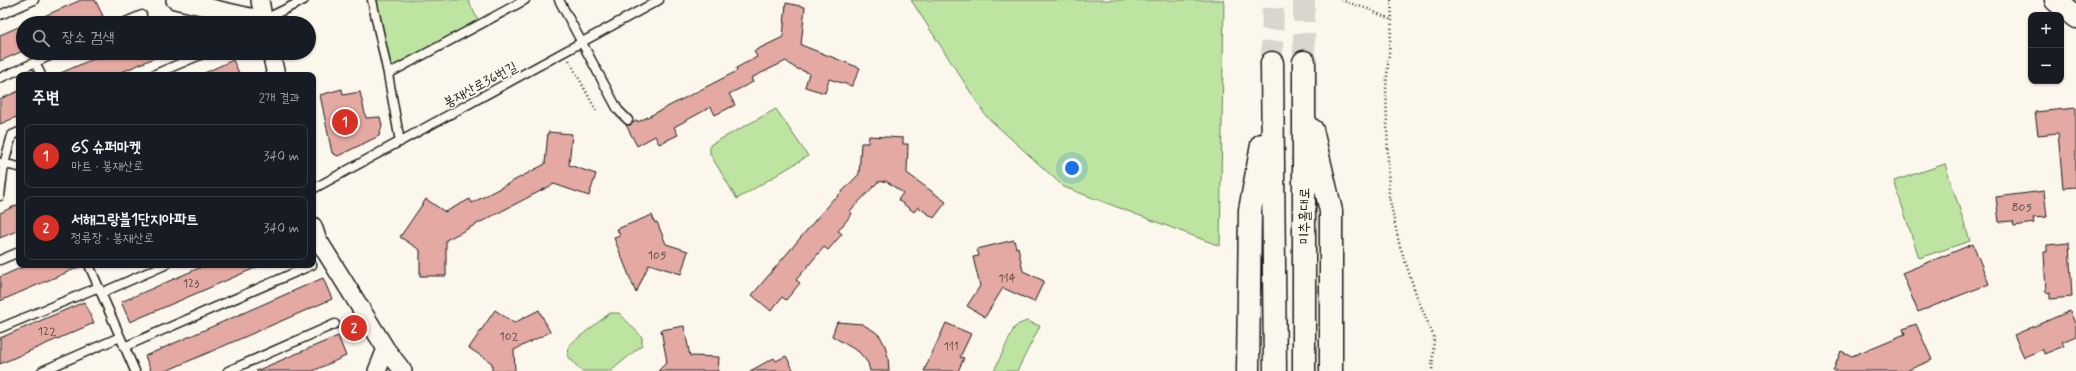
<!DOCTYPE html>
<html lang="ko">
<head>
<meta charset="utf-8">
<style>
	:root { --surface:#171b24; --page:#242831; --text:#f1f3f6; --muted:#9ea1a6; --line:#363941; --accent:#d93025 }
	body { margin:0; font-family:Mynerve,"Poor Story",sans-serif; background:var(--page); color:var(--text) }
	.controls { position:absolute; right:12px; top:12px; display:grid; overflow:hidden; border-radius:8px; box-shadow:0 1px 3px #0004 }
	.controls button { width:36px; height:36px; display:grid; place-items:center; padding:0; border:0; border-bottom:1px solid var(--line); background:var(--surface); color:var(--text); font:20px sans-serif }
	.you { position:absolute; left:1072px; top:168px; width:14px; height:14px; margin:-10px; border:3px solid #fff; border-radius:50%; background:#1a73e8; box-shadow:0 0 0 6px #1a73e833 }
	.badge { display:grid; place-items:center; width:26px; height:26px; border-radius:50%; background:var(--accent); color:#fff; font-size:13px; font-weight:700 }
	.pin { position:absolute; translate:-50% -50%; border:2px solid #fff; box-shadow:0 1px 4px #0006 }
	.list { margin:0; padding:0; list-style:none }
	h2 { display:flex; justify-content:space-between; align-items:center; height:52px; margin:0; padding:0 16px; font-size:17px }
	h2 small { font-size:13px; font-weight:400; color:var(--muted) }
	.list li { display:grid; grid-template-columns:26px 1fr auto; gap:12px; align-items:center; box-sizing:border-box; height:64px; margin:0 8px 8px; padding:0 8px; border:1px solid var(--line); border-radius:8px }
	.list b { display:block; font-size:15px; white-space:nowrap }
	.list p { margin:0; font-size:13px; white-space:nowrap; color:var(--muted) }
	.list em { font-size:13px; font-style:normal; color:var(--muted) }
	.icon { flex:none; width:22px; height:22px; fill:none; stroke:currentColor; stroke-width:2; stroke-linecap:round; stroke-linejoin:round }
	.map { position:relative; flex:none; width:2076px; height:371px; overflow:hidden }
	.search { position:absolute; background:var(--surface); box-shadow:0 1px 3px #0004; left:16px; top:16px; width:300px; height:44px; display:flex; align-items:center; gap:10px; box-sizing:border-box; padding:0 14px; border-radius:22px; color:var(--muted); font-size:15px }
	.panel { position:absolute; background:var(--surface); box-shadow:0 1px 3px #0004; left:16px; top:72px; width:300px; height:196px; border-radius:8px }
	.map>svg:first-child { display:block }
</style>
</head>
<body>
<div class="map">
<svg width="2076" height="371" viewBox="0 0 2076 371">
	<rect width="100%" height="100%" fill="#fbf7ec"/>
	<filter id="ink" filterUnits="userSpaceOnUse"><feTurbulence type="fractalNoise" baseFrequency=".025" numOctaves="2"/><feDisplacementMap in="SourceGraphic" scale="8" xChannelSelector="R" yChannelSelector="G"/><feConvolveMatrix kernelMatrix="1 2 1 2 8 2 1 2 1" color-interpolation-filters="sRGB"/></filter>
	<g filter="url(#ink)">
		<path fill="#bde5a1" stroke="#6c805e" d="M374,0H468L479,22L415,57L391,67Z
			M911,0H1224L1220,246L1064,187L986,116Z
			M776,109L808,156L737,199L710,154V145Z
			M1945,164L1970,241L1919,258L1894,181Z
			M610,313H619L642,337V345L611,371H581L568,356L569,345Z
			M1027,321L1040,326L1017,371H994L1014,328L1019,324Z"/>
		<path fill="#e3a9a2" stroke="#1c1c1c" d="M81,0H95L103,16L87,23H28Z
			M786,3L805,7L801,45L860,68L852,86L829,79L825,93L805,87L809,73L795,68L786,61L751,78L753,82L729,94L735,105L715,115L711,107L674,127L678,135L659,144L655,136L637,146L626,125H630L637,120L638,122L737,71L736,68L757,57L754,51L783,37Z
			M23,25V51L0,61V35Z
			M107,53H166L115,75H56Z
			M233,60L240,75H200Z
			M342,89L343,95L360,92L366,118L380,117L382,126L379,136L338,156L332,153L320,95Z
			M19,91V116L0,124V99Z
			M2076,108V187L2063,188L2058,133L2038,135L2035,112Z
			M548,132L572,134L569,165L596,174L589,196L554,184L446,240V276H420V250L400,237L426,199L445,212L470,199L472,203L545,164Z
			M869,136L903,138V144H908L907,173L946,202L934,218L918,207L914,212L898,200L903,193L886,181L878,182L850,211L852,214L838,231L842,234L828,250L824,247L796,280L800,283L786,300L782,297L771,311L752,295L834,198L835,199L859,174L861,143H868Z
			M2044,191L2047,217L2033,218L2034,223L2014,226L2013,221L1999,222L1996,197Z
			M19,204V230L0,238V213Z
			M652,215L655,223L657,222L666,244L688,251L681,274L649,264L636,293L614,238L620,236L617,229Z
			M1014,240L1016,248L1018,247L1023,271L1044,281L1034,302L1003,288L985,317L967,306L980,286L973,257L979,256L977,249Z
			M2069,243L2072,297L2050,299V292L2046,293L2044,252H2047V245Z
			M1973,244L1989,284L1918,312L1902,273Z
			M27,265H84L0,301V277Z
			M206,265H262L130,322L121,302Z
			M323,278L332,299L166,371H151L145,356Z
			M84,302L94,323L0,364V338Z
			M495,310L514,323L539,310L550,332L514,350L515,371H492V363L469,348Z
			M2070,311L2076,326V336L2062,342L2064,346L2044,354L2043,349L2024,357L2014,335Z
			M837,322L862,324L874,331L880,336L885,346L888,357L889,371H870L868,363L859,352L832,336Z
			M946,323L971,334L960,357L964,358L958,371H924Z
			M1916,324L1932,360L1906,371H1833L1841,351L1852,356L1905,334L1903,329Z
			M684,326L690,356L719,357L718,371H658L667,362L661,330Z
			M338,336L346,356L313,371H256Z
			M786,356L794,371H750L774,358L776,361Z"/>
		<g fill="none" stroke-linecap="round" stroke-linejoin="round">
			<path stroke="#dad6cd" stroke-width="22" stroke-dasharray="22 11" stroke-linecap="butt" d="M1304,0V62
				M1272,63L1273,0"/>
			<g stroke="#1c1c1c" stroke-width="11">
				<path id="lane" d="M372,0L388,74L400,142
					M559,0L618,110L628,120
					M0,15L34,0
					M263,20L304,0
					M123,23L142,15
					M35,62L41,75
					M388,74L525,0
					M153,75L205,53
					M0,78L56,53
					M0,163L19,167
					M313,189L659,0
					M0,196L4,164L12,135L19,132
					M0,260L19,252
					M89,265L135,371
					M101,293L165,265
					M0,328L99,287
					M124,347L312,265
					M42,371L120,337
					M228,371L335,324"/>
			</g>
			<g stroke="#1c1c1c" stroke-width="20">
				<path id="street" d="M175,0L263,20
					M260,0L264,23
					M271,53L276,75
					M313,226L317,238L386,349L403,371
					M377,371L386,349"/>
			</g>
			<g stroke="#1c1c1c" stroke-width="25">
				<path id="secondary" d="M2056,0L2076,17
					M1304,62V371
					M1272,63L1275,371
					M1312,130L1331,211V371
					M1248,371L1250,210L1262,145"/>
			</g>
			<path stroke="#1c1c1c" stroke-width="2.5" stroke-dasharray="1 3" stroke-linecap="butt" d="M1341,0L1368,9L1392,20
				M1391,0L1392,20L1386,87L1389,196L1399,243L1417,297L1434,337L1432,371
				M569,60L597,112"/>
			<use href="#lane" stroke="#fbf7ec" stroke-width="8"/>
			<use href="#street" stroke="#fbf7ec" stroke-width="17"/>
			<use href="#secondary" stroke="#fbf7ec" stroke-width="22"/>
		</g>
	</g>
	<g text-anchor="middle" stroke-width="3.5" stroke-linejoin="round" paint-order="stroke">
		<g font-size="12" fill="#4e3f3e">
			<text x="2022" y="211">805</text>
			<text x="657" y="259">105</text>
			<text x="1007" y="282">114</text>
			<text x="191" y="287">123</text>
			<text x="47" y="335">122</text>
			<text x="509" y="340">102</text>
			<text x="951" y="350">111</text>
		</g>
		<g font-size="14" fill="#1c1c1c" stroke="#fbf7ec">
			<text transform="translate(480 84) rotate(-28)" y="5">봉재산로36번길</text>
			<text transform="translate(1304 216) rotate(-90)" y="5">미추홀대로</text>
		</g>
	</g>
</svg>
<div class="controls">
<button>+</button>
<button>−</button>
</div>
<div class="you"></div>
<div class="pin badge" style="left:345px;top:122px">1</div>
<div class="pin badge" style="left:354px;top:328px">2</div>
<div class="search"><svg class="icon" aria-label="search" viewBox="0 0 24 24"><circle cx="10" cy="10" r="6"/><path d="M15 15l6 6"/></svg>장소 검색</div>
<section class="panel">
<h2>주변<small>2개 결과</small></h2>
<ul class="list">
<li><span class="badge">1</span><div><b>GS 슈퍼마켓</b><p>마트 · 봉재산로</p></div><em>340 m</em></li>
<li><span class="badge">2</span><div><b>서해그랑블1단지아파트</b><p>정류장 · 봉재산로</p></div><em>340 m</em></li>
</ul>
</section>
</div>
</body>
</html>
